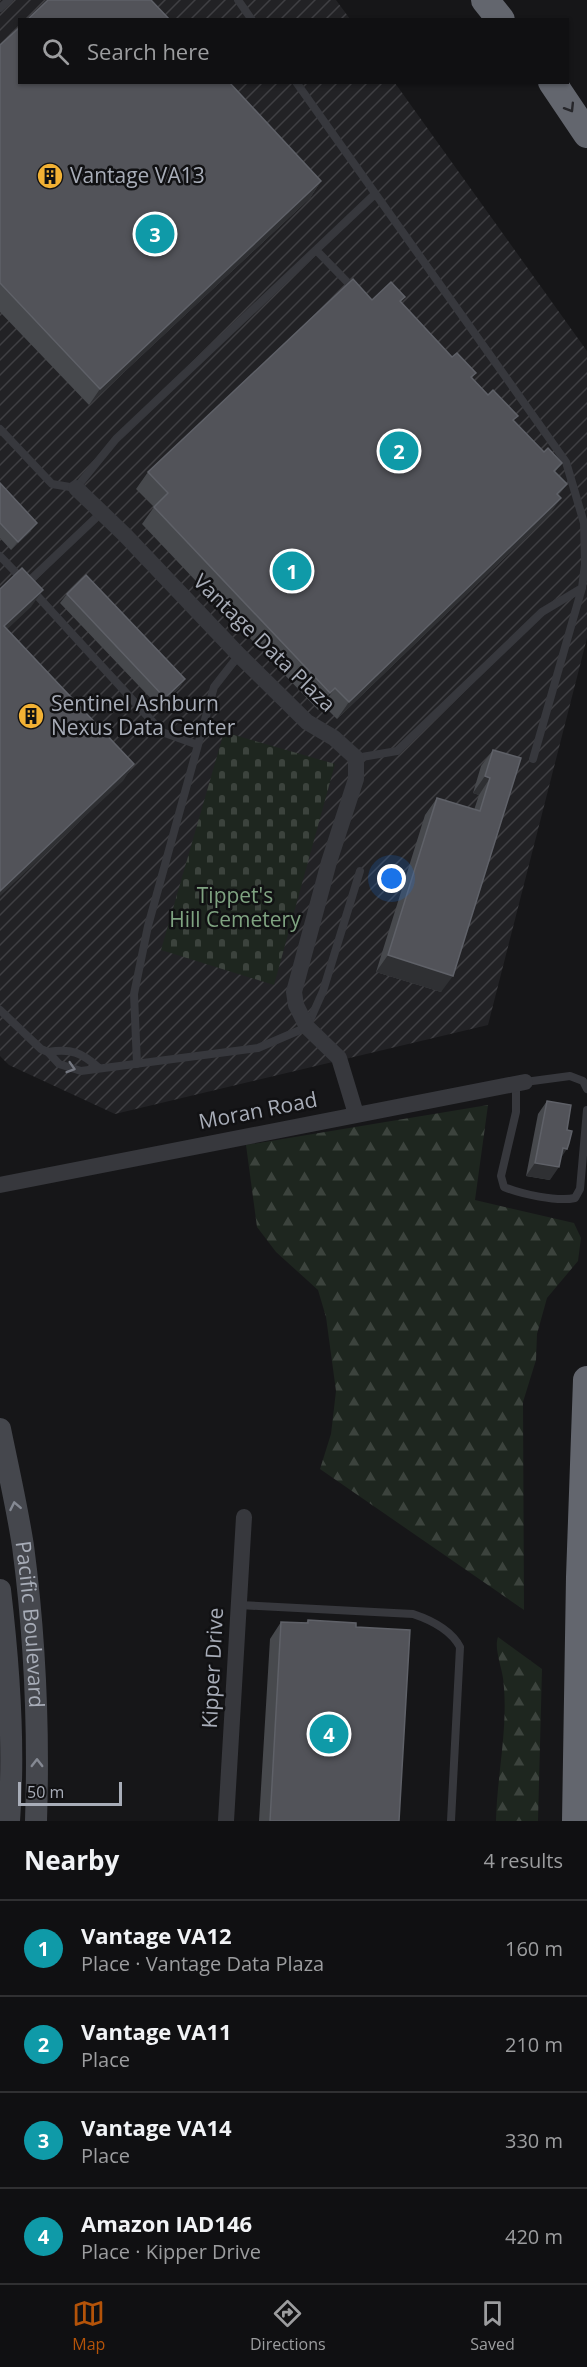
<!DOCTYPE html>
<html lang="en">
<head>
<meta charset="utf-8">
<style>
	:root { --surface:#101012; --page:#1e1e20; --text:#f1f3f6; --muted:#9c9d9f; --line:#303032; --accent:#b45309 }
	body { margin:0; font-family:"Open Sans",sans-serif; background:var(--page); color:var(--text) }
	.scale { position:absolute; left:18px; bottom:15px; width:104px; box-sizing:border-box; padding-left:6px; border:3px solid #a8adb8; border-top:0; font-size:16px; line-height:21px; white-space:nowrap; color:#a8adb8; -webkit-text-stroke:4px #111113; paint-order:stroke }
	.you { position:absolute; left:392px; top:879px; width:21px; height:21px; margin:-15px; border:4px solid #fff; border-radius:50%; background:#1a73e8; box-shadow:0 0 0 9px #1a73e833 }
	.badge { display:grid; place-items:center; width:39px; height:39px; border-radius:50%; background:var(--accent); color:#fff; font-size:20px; font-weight:700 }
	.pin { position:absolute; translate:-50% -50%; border:3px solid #fff; box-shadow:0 2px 6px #0006 }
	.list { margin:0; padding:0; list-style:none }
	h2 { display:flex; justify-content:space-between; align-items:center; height:78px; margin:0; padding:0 24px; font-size:26px }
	h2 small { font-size:20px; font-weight:400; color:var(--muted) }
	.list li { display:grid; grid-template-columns:39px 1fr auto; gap:18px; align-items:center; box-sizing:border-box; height:96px; padding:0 24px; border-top:2px solid var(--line) }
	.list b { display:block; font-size:22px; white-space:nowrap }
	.list p { margin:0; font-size:20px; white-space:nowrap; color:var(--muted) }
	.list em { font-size:20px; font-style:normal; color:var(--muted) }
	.icon { flex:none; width:33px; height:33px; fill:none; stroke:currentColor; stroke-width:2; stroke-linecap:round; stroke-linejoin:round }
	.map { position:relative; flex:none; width:587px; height:1821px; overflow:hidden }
	.search { position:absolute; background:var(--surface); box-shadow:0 2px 4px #0004; left:18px; right:18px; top:18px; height:66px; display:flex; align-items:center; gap:15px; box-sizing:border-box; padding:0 21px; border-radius:0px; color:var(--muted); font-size:22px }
	.sheet { height:462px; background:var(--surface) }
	nav { display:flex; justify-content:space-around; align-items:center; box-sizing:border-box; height:84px; border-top:2px solid var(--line); background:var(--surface); font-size:16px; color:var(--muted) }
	nav a { display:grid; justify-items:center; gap:3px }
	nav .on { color:var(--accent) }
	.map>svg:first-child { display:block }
</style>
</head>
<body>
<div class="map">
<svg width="587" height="1821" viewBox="0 0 587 1821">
	<defs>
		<pattern id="industrial-furrows" width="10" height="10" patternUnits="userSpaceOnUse" patternTransform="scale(1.5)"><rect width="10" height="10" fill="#222225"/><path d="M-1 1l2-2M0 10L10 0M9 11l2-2" fill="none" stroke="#3f3f43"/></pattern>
		<pattern id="forest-firs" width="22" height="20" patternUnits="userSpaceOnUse" patternTransform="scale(1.5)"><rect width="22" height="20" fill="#1e261f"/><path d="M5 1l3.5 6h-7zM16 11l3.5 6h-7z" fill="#3c433d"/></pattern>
		<pattern id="cemetery-stones" width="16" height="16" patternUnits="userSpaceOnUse" patternTransform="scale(1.5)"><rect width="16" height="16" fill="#1e261f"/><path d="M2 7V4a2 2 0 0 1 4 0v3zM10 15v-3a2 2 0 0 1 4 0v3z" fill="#3c433d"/></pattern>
	</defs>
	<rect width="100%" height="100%" fill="#161618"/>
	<path fill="url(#industrial-furrows)" d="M0,0H336L350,19L20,20V82L395,83L587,351V638L488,1025L115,1114L9,1065L0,1056Z"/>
	<path fill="url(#forest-firs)" d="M488,1105L475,1200L574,1223L581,1238L578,1261L547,1298L537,1334L536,1360L523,1402L524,1610L320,1469L331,1434L336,1391L326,1317L318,1290L276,1252L257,1227L246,1145Z
		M498,1637L542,1669L538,1821H496C497,1774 509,1725 503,1678C501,1665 494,1648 498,1637Z"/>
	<path fill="url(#cemetery-stones)" d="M224,732L335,764L274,985L161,950Z"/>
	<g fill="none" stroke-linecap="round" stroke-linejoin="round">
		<path stroke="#37383d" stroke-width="8" d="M238,0L252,20
			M0,8L9,0
			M296,82L566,462L584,523L585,564L582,588L533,759
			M316,250L355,290
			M0,429L52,484L76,488L116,439L375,194
			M0,556L23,580
			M26,584L101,513
			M32,590L162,732L198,745
			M356,758L397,751L542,612L582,588
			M0,1010L41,1049L48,1052L59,1064L81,1071L258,1048L307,1027L323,991L360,871
			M48,1052C72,1048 82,1053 99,1068
			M137,1064L134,994L148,926L214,687L239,655
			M525,1082L570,1076L583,1081L587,1089
			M516,1084V1112L501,1176L504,1187C521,1194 557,1202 575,1198L580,1189L587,1110
			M239,1605L413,1614C431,1620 451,1630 460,1647L451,1821"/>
		<path stroke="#37383d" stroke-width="16" d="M76,488L125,535L239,655L307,722L334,738L356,758V779L329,862L294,992L296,1005L307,1027L339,1058L356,1114
			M0,1185L525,1082
			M226,1821L244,1517"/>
		<g stroke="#45474d" stroke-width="22">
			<path id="s1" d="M0,1429C8,1468 17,1507 23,1546C35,1637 39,1729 36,1821"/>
			<path d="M0,1590C9,1666 15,1745 9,1821"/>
		</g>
		<path stroke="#63666e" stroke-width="28" d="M485,0L501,20
			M552,82L587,134
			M576,1821L580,1577L587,1380"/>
	</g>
	<path fill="#47494d" d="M0,45L321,181L310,198L89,405L0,312Z
		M405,297L401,302L452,357L476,373L472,378L544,452L562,463L555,472L559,496L550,514L337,719L323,705L318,710L142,524L154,507L136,489L148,472L372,300Z
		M0,483L31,531L11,550L0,538Z
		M67,594L185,679L179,688L159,707L60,603Z
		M493,750L521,758L441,992L376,972L425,815L437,798L474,810L479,795L473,793L481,766Z
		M547,1101L550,1180L526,1176L538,1114Z
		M308,1620L356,1627L399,1821H259L270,1639L281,1622L306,1623Z"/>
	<path fill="#2f3033" d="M321,181L310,198L89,405L100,389Z
		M567,484L555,501L557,494Z
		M561,498L550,514L337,719L349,702Z
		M37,523L31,531L11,550L18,542Z
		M43,590L31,607L0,636L4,626Z
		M185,679L179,688L159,707L165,698Z
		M335,688L323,705L318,710L330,693Z
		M134,764L123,781L0,896V891Z
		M485,776L490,778L479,795L473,793Z
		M388,955L453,976L441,992L376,972Z
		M563,1148L567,1149L558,1162Z
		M535,1163L559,1167L550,1180L526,1176Z"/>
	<path fill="#525359" stroke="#5f6168" stroke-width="1.5" d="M48,0H151L170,20H27Z
		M20,27V82H229L321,181L100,389L0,283V45Z
		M353,279L372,300L391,282L405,297L400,301L452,357L457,353L476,373L471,377L488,395L493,390L518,416L513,420L544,452L548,448L562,463L554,471L567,484L557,494L561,498L349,702L335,688L330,693L154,507L168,493L148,472Z
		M0,483L37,523L18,542L0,523Z
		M22,568L43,590L4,626L134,764L0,891V589Z
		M86,575L185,679L165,698L67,594Z
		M493,750L521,758L453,976L388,955L437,798L480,811L490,778L485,776Z
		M547,1101L571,1105L567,1130L572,1131L569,1143L567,1149L563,1148L559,1167L535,1163Z
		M308,1620L356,1623V1627L410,1630L399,1821H270L281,1622L308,1623Z"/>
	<defs><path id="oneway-chevron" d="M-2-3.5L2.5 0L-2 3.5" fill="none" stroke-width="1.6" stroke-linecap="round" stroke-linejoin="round" transform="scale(1.5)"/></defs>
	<use stroke="#26262a" href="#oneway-chevron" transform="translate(570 108) rotate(58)"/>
	<use stroke="#757881" href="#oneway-chevron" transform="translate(71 1068) rotate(17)"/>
	<g stroke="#858993">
		<use href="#oneway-chevron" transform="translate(15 1506) rotate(-101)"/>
		<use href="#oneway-chevron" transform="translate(37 1763) rotate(-90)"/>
	</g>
	<defs>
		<g id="building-disc" transform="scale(1.35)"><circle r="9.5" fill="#f2b134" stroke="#111113"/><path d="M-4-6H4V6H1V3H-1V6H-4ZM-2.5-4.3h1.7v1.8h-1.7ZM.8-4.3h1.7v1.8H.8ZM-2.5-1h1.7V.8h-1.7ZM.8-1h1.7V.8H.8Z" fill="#111"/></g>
	</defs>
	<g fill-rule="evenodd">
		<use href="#building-disc" x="50" y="176"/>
		<use href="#building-disc" x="31" y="716"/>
	</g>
	<g text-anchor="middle" stroke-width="5" stroke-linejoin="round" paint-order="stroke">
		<g font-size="21" fill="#a8adb8" stroke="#111113" text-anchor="start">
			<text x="70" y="183">Vantage VA13</text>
			<text x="51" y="711">Sentinel Ashburn<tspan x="51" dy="24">Nexus Data Center</tspan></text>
		</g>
		<g font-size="21" fill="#a8adb8" stroke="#111113">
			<text transform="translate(264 643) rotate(44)" y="7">Vantage Data Plaza</text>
			<text transform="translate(258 1111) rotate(-11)" y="7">Moran Road</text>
			<text dy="7" stroke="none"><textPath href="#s1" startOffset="198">Pacific Boulevard</textPath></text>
			<text transform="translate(213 1668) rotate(-87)" y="7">Kipper Drive</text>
		</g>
		<g font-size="21" fill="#7fa381" stroke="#111113">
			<text x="235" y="903">Tippet's<tspan x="235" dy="24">Hill Cemetery</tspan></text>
		</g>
	</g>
</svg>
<div class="scale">50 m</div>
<div class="you"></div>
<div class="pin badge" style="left:292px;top:571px;background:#0f9aa8">1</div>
<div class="pin badge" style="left:399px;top:451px;background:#0f9aa8">2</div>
<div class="pin badge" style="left:155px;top:234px;background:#0f9aa8">3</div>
<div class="pin badge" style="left:329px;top:1734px;background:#0f9aa8">4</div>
<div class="search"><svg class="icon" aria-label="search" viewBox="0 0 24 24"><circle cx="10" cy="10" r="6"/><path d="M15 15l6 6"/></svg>Search here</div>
</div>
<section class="sheet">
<h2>Nearby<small>4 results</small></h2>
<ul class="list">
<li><span class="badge" style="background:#0f9aa8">1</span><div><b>Vantage VA12</b><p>Place · Vantage Data Plaza</p></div><em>160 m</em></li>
<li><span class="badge" style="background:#0f9aa8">2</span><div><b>Vantage VA11</b><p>Place</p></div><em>210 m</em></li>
<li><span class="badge" style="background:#0f9aa8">3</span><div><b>Vantage VA14</b><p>Place</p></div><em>330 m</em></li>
<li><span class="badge" style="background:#0f9aa8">4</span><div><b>Amazon IAD146</b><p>Place · Kipper Drive</p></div><em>420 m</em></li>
</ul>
</section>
<nav>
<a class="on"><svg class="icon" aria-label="map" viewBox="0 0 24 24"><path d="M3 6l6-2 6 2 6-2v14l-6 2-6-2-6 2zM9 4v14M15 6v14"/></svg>Map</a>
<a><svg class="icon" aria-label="directions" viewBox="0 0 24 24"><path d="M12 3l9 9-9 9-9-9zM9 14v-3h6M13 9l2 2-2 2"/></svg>Directions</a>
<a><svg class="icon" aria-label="saved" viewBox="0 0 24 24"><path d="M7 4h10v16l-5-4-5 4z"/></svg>Saved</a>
</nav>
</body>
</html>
